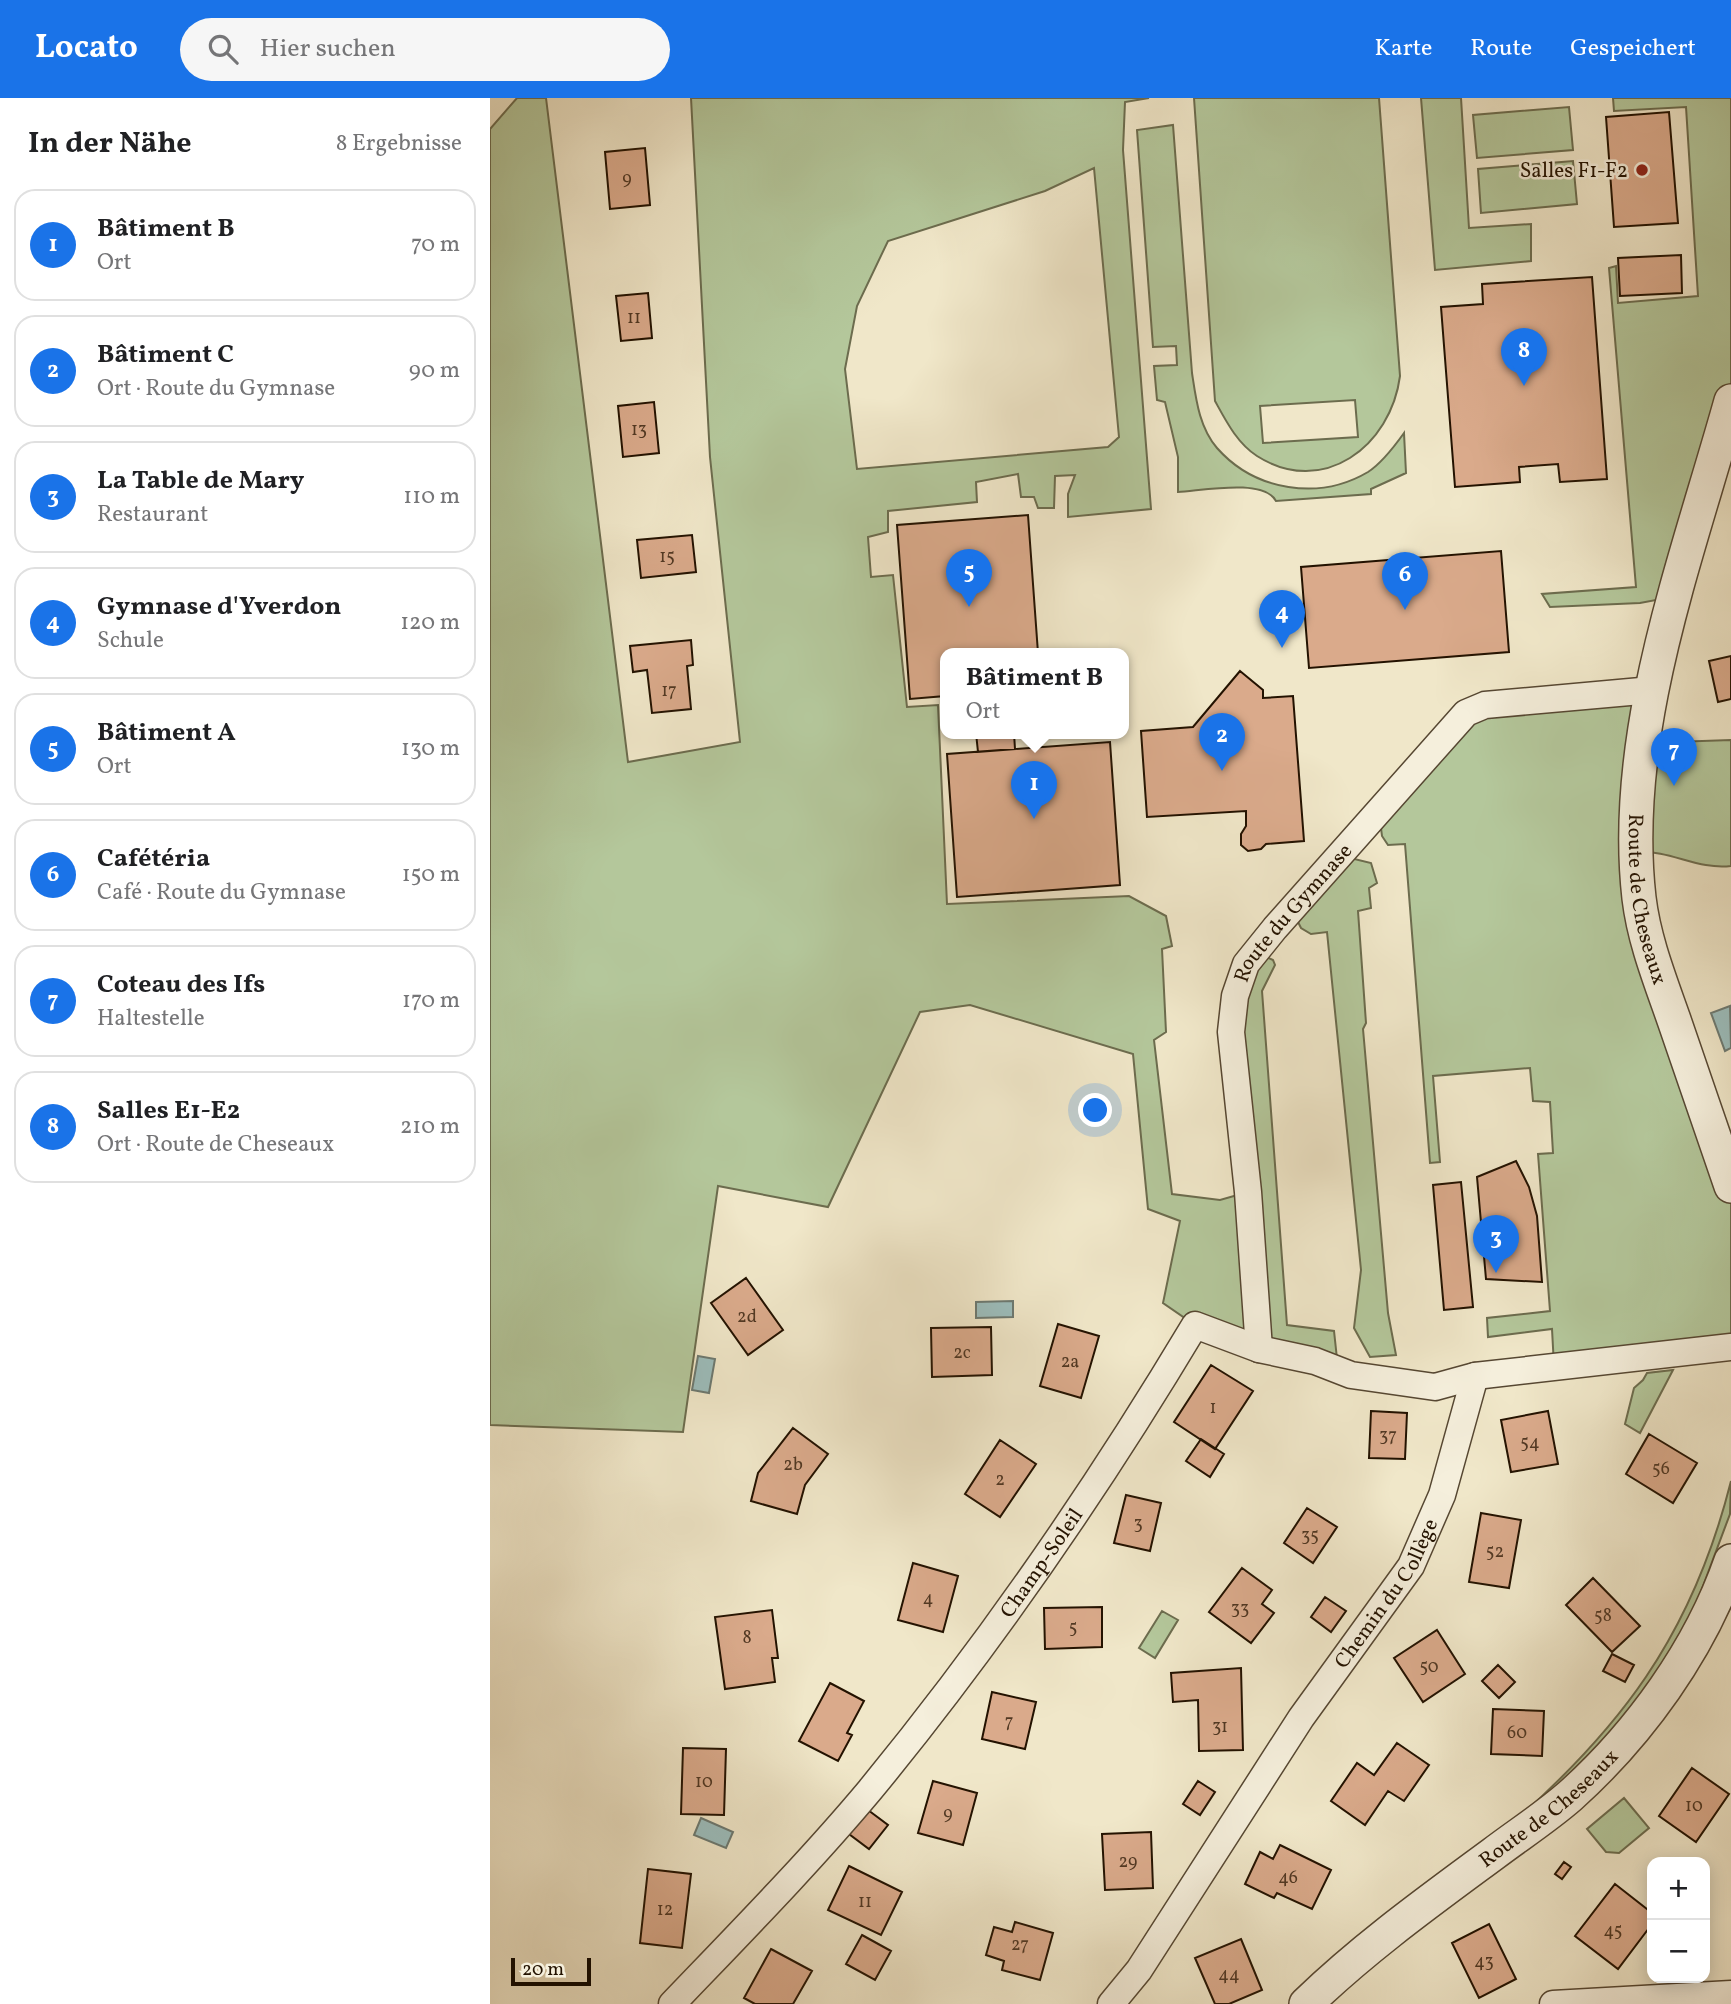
<!DOCTYPE html>
<html lang="de">
<head>
<meta charset="utf-8">
<style>
	:root { --surface:#fff; --page:#f6f6f6; --text:#202124; --muted:#757577; --line:#e0e0e0; --accent:#1a73e8 }
	body { margin:0; font-family:Vollkorn,serif; background:var(--page); color:var(--text) }
	.controls { position:absolute; right:21px; bottom:21px; display:grid; overflow:hidden; border-radius:14px; box-shadow:0 4px 18px #0003 }
	.controls button { width:63px; height:63px; display:grid; place-items:center; padding:0; border:0; border-bottom:2px solid var(--line); background:var(--surface); color:var(--text); font:35px sans-serif }
	.scale { position:absolute; left:21px; bottom:18px; width:80px; box-sizing:border-box; padding-left:7px; border:4px solid #231200; border-top:0; font-size:19px; line-height:24px; white-space:nowrap; color:#231200; -webkit-text-stroke:5px #f5efdc; paint-order:stroke }
	.you { position:absolute; left:606px; top:1013px; width:24px; height:24px; margin:-18px; border:5px solid #fff; border-radius:50%; background:#1a73e8; box-shadow:0 0 0 10px #1a73e833 }
	.badge { display:grid; place-items:center; width:46px; height:46px; border-radius:50%; background:var(--accent); color:#fff; font-size:23px; font-weight:700 }
	.pin { position:absolute; translate:-50% -58px; filter:drop-shadow(0 2px 4px #0008) }
	.pin::after { content:''; position:absolute; top:37px; width:24px; height:21px; background:inherit; clip-path:polygon(0 0,100% 0,50% 100%) }
	.popup { position:absolute; left:450px; top:550px; width:189px; height:91px; box-sizing:border-box; display:grid; place-content:center; border-radius:14px; background:var(--surface); filter:drop-shadow(0 2px 5px #0005); font-size:23px; white-space:nowrap; color:var(--muted) }
	.popup b { font-size:26px; color:var(--text) }
	.popup::after { content:''; position:absolute; left:50%; top:100%; margin-left:-14px; border:14px solid transparent; border-top-color:var(--surface) }
	.list { margin:0; padding:0; list-style:none }
	h2 { display:flex; justify-content:space-between; align-items:center; height:91px; margin:0; padding:0 28px; font-size:30px }
	h2 small { font-size:23px; font-weight:400; color:var(--muted) }
	.list li { display:grid; grid-template-columns:46px 1fr auto; gap:21px; align-items:center; box-sizing:border-box; height:112px; margin:0 14px 14px; padding:0 14px; border:2px solid var(--line); border-radius:21px }
	.list b { display:block; font-size:26px; white-space:nowrap }
	.list p { margin:0; font-size:23px; white-space:nowrap; color:var(--muted) }
	.list em { font-size:23px; font-style:normal; color:var(--muted) }
	.icon { flex:none; width:38px; height:38px; fill:none; stroke:currentColor; stroke-width:2; stroke-linecap:round; stroke-linejoin:round }
	.map { position:relative; flex:none; width:1241px; height:1906px; overflow:hidden }
	header { display:flex; align-items:center; gap:42px; box-sizing:border-box; height:98px; padding:0 35px; background:var(--accent); color:#fff }
	header strong { font-size:33px }
	nav { display:flex; gap:38px; margin-inline-start:auto; font-size:24px }
	.search { width:490px; height:63px; background:var(--page); display:flex; align-items:center; gap:18px; box-sizing:border-box; padding:0 24px; border-radius:38px; color:var(--muted); font-size:26px }
	main { display:flex }
	aside { flex:1; background:var(--surface) }
	.map>svg:first-child { display:block }
</style>
</head>
<body>
<header>
<strong>Locato</strong>
<div class="search"><svg class="icon" aria-label="search" viewBox="0 0 24 24"><circle cx="10" cy="10" r="6"/><path d="M15 15l6 6"/></svg>Hier suchen</div>
<nav><a>Karte</a><a>Route</a><a>Gespeichert</a></nav>
</header>
<main>
<aside>
<h2>In der Nähe<small>8 Ergebnisse</small></h2>
<ul class="list">
<li><span class="badge">1</span><div><b>Bâtiment B</b><p>Ort</p></div><em>70 m</em></li>
<li><span class="badge">2</span><div><b>Bâtiment C</b><p>Ort · Route du Gymnase</p></div><em>90 m</em></li>
<li><span class="badge">3</span><div><b>La Table de Mary</b><p>Restaurant</p></div><em>110 m</em></li>
<li><span class="badge">4</span><div><b>Gymnase d'Yverdon</b><p>Schule</p></div><em>120 m</em></li>
<li><span class="badge">5</span><div><b>Bâtiment A</b><p>Ort</p></div><em>130 m</em></li>
<li><span class="badge">6</span><div><b>Cafétéria</b><p>Café · Route du Gymnase</p></div><em>150 m</em></li>
<li><span class="badge">7</span><div><b>Coteau des Ifs</b><p>Haltestelle</p></div><em>170 m</em></li>
<li><span class="badge">8</span><div><b>Salles E1-E2</b><p>Ort · Route de Cheseaux</p></div><em>210 m</em></li>
</ul>
</aside>
<div class="map">
<svg width="1241" height="1906" viewBox="0 0 1241 1906">
	<rect width="100%" height="100%" fill="#f0e7c9"/>
	<filter id="stains"><feTurbulence type="fractalNoise" baseFrequency=".00286" numOctaves="4"/><feColorMatrix values="0 0 0 0 .2 0 0 0 0 .09 0 0 0 0 .02 0 0 0 .5 -.17"/></filter>
	<radialGradient id="worn" r=".72"><stop offset=".6" stop-color="#630" stop-opacity="0"/><stop offset="1" stop-color="#630" stop-opacity=".3"/></radialGradient>
	<path fill="#b4c79b" stroke="#6c6c4e" stroke-width="2" fill-rule="evenodd" d="M27,0H56L138,664L250,644L220,359L201,0H659L635,4L633,52L661,411L578,419V396L585,377L565,378L564,410H548L544,399H531L528,376L486,384L487,404L398,413V434L378,439L381,479L403,477L417,609L448,607L457,806L639,798L676,818L682,848L672,851L676,934L664,942L682,1096L730,1102L758,1094L741,934L766,854L783,862L785,867L772,893L797,1227L844,1233L848,1270L705,1227L673,1205L690,1123L658,1111L643,956L480,907L430,914L338,1109L228,1088L193,1334L0,1327V31ZM604,70L629,339L618,349L367,371L355,271L367,208L398,143L555,93Z
		M704,0H889L910,278C901,348 833,400 767,358C747,345 736,323 725,303ZM865,302L868,339L773,345L770,308Z
		M931,0H971L979,130L1041,126V163L945,172Z
		M1123,0H1241V303L1177,500L1150,505L1060,509L1052,496L1146,489L1119,170L1126,168L1128,205L1208,198L1196,9L1124,13Z
		M1079,9L1083,52L987,60L983,17Z
		M683,27L702,275C706,301 709,329 727,350C765,393 829,403 878,374C892,365 904,349 914,335L916,375L881,391V396L786,403C774,380 711,393 688,394V359L675,304L667,302L664,268L687,267L686,248L663,249L647,32Z
		M1083,63L1087,106L991,115L988,71Z
		M1162,592L1155,645L1241,642V768C1207,772 1181,752 1147,754L1241,1088V1254L1064,1268L1062,1231L998,1239L997,1220L1060,1213L1048,1056L1063,1055L1060,1004L1043,1003L1040,970L943,978L950,1064L940,1065L915,746L898,747L892,738L889,715L976,615Z
		M852,758L881,765L887,785L879,790L881,810L868,813L876,925L873,931L898,1215L906,1257L880,1259L864,1230L871,1172L837,834L821,836L811,830L802,812Z
		M1183,1272L1150,1335L1135,1326L1144,1290L1153,1282L1157,1275Z
		M1241,1383L1240,1416L1204,1512L1152,1600L1101,1660L1010,1736C1130,1633 1202,1538 1241,1383Z
		M672,1513L688,1522L665,1560L649,1550Z
		M1134,1700L1159,1730L1129,1755L1116,1754L1097,1731Z"/>
	<path fill="#9cbebd" stroke="#6c7971" stroke-width="2" d="M1240,908L1241,950L1235,953L1221,915Z
		M523,1203V1219L486,1220V1204Z
		M208,1258L225,1261L219,1295L202,1292Z
		M211,1720L243,1734L236,1750L204,1737Z"/>
	<path fill="#daaa8b" stroke="#231200" stroke-width="2" d="M1179,14L1188,125L1124,129L1116,19Z
		M155,50L160,107L120,111L115,54Z
		M1191,157L1192,195L1130,198L1128,160Z
		M1102,179L1117,381L1070,384L1068,366L1029,369L1030,384L965,389L951,209L993,206L992,186Z
		M158,195L162,240L131,243L126,198Z
		M164,304L169,355L133,359L128,308Z
		M538,417L548,555H455V598L420,601L407,427Z
		M202,437L206,474L151,480L147,442Z
		M1011,453L1019,554L819,570L811,469Z
		M201,542L203,567L197,568L201,611L162,615L157,572L143,574L140,548Z
		M1241,558V601L1228,604L1219,563Z
		M750,573L773,592V600L803,598L814,743L776,746L771,751L758,753L751,747V736L756,728V713L657,719L651,633L703,629Z
		M486,635H524L525,651L488,654Z
		M620,644L630,787L467,799L457,656Z
		M1026,1063L1039,1089L1047,1118L1052,1184L996,1181L987,1079Z
		M971,1084L983,1209L954,1212L943,1087Z
		M256,1180L293,1232L258,1257L221,1205Z
		M568,1226L609,1238L591,1300L550,1288Z
		M501,1229L502,1277L442,1279L441,1230Z
		M721,1267L763,1293L725,1351L684,1324Z
		M881,1313L917,1315L915,1361L879,1360Z
		M1058,1313L1068,1366L1021,1374L1011,1322Z
		M303,1330L338,1356L315,1387L307,1416L261,1403L268,1375Z
		M1159,1336L1207,1365L1183,1405L1136,1376Z
		M711,1341L734,1356L720,1379L696,1363Z
		M510,1342L546,1366L510,1419L475,1396Z
		M636,1397L671,1405L660,1453L624,1445Z
		M817,1410L847,1429L823,1465L794,1445Z
		M991,1415L1031,1422L1019,1490L979,1484Z
		M423,1465L468,1478L453,1534L408,1522Z
		M752,1470L782,1492L772,1506L784,1515L761,1545L719,1514Z
		M1103,1480L1150,1528L1122,1554L1076,1507Z
		M835,1499L856,1513L841,1534L821,1519Z
		M612,1509V1549L555,1551L554,1510Z
		M282,1512L288,1560H282L285,1584L235,1591L225,1519Z
		M947,1532L975,1576L933,1604L904,1560Z
		M1122,1556L1144,1567L1135,1584L1113,1573Z
		M1008,1567L1025,1584L1009,1600L992,1583Z
		M751,1570L753,1652L709,1653L708,1602L683,1604L681,1575Z
		M340,1585L374,1603L357,1635L362,1637L348,1663L309,1643Z
		M502,1594L546,1604L535,1651L492,1641Z
		M1003,1611L1054,1613L1052,1658L1001,1656Z
		M907,1645L939,1667L914,1703L898,1693L875,1727L841,1703L867,1665L884,1677Z
		M193,1650L236,1651L234,1717L191,1716Z
		M1202,1670L1239,1696L1206,1744L1169,1718Z
		M443,1683L487,1695L473,1747L428,1735Z
		M708,1683L725,1694L710,1717L693,1706Z
		M378,1712L398,1727L379,1751L359,1736Z
		M661,1734L663,1790L615,1792L612,1736Z
		M790,1747L841,1772L822,1811L787,1795L784,1800L755,1786L770,1754L783,1761Z
		M1074,1764L1081,1769L1072,1781L1065,1776Z
		M359,1768L412,1794L391,1837L338,1812Z
		M158,1771L201,1776L192,1850L150,1845Z
		M1125,1786L1162,1815V1826L1128,1871L1085,1838Z
		M525,1824L563,1835L550,1882L512,1872L514,1863L496,1857L504,1829L522,1834Z
		M999,1826L1026,1881L989,1900L962,1845Z
		M372,1837L401,1853L385,1882L356,1866Z
		M751,1841L772,1892L739,1906H725L705,1860Z
		M281,1851L322,1873L303,1906H265L254,1900Z"/>
	<g fill="none" stroke-linecap="round" stroke-linejoin="round">
		<g stroke="#564732" stroke-width="29">
			<g id="minor">
				<path id="s1" d="M769,1251L758,1094L741,934L745,898L756,866L785,830L976,615L995,607L1162,592"/>
				<path id="s2" d="M182,1906C249,1836 318,1766 380,1692C500,1546 608,1389 705,1227L769,1251L825,1263L861,1277L945,1289L985,1278L1241,1249"/>
				<path id="s3" d="M621,1906L649,1872L811,1620L921,1468L952,1397L985,1278"/>
				<path d="M1063,1906L1241,1896"/>
			</g>
		</g>
		<g stroke="#564732" stroke-width="36">
			<g id="tertiary">
				<path id="s4" d="M1241,303C1197,461 1130,634 1149,800C1154,842 1170,882 1184,922C1203,977 1222,1033 1241,1088"/>
				<path id="s5" d="M816,1906C874,1850 938,1804 1003,1756C1028,1737 1056,1719 1080,1698C1149,1636 1210,1552 1241,1463"/>
			</g>
		</g>
		<use href="#minor" stroke="#f5efdc" stroke-width="26"/>
		<use href="#tertiary" stroke="#f5efdc" stroke-width="33"/>
	</g>
	<circle fill="#8f2418" stroke="#f5efdc" stroke-width="2.5" cx="1152" cy="72" r="7"/>
	<g text-anchor="middle" stroke-width="5" stroke-linejoin="round" paint-order="stroke">
		<g font-size="18" fill="#513823">
			<text x="137" y="86">9</text>
			<text x="144" y="225">11</text>
			<text x="149" y="337">13</text>
			<text x="177" y="464">15</text>
			<text x="179" y="598">17</text>
			<text x="257" y="1224">2d</text>
			<text x="472" y="1260">2c</text>
			<text x="580" y="1269">2a</text>
			<text x="723" y="1315">1</text>
			<text x="898" y="1343">37</text>
			<text x="1040" y="1350">54</text>
			<text x="303" y="1372">2b</text>
			<text x="1171" y="1376">56</text>
			<text x="510" y="1387">2</text>
			<text x="648" y="1431">3</text>
			<text x="820" y="1443">35</text>
			<text x="1005" y="1459">52</text>
			<text x="438" y="1506">4</text>
			<text x="750" y="1516">33</text>
			<text x="1113" y="1523">58</text>
			<text x="583" y="1535">5</text>
			<text x="257" y="1545">8</text>
			<text x="939" y="1574">50</text>
			<text x="519" y="1629">7</text>
			<text x="730" y="1634">31</text>
			<text x="1027" y="1640">60</text>
			<text x="214" y="1689">10</text>
			<text x="1204" y="1713">10</text>
			<text x="458" y="1721">9</text>
			<text x="638" y="1769">29</text>
			<text x="798" y="1785">46</text>
			<text x="375" y="1809">11</text>
			<text x="175" y="1817">12</text>
			<text x="1123" y="1838">45</text>
			<text x="530" y="1852">27</text>
			<text x="994" y="1869">43</text>
			<text x="739" y="1882">44</text>
		</g>
		<g font-size="21" fill="#231200" stroke="#f5efdc" text-anchor="end">
			<text x="1138" y="79">Salles F1-F2</text>
		</g>
		<g font-size="21" fill="#231200" stroke="#f5efdc">
			<text dy="7" stroke="none"><textPath href="#s4" startOffset="511">Route de Cheseaux</textPath></text>
			<text dy="7" stroke="none"><textPath href="#s1" startOffset="457">Route du Gymnase</textPath></text>
			<text dy="7" stroke="none"><textPath href="#s2" startOffset="576">Champ-Soleil</textPath></text>
			<text dy="7" stroke="none"><textPath href="#s3" startOffset="495">Chemin du Collège</textPath></text>
			<text dy="7" stroke="none"><textPath href="#s5" startOffset="312">Route de Cheseaux</textPath></text>
		</g>
	</g>
	<rect width="100%" height="100%" filter="url(#stains)"/>
	<rect width="100%" height="100%" fill="url(#worn)"/>
</svg>
<div class="controls">
<button>+</button>
<button>−</button>
</div>
<div class="scale">20 m</div>
<div class="you"></div>
<div class="pin badge" style="left:544px;top:721px">1</div>
<div class="popup"><b>Bâtiment B</b>Ort</div>
<div class="pin badge" style="left:732px;top:673px">2</div>
<div class="pin badge" style="left:1006px;top:1175px">3</div>
<div class="pin badge" style="left:792px;top:550px">4</div>
<div class="pin badge" style="left:479px;top:509px">5</div>
<div class="pin badge" style="left:915px;top:512px">6</div>
<div class="pin badge" style="left:1184px;top:688px">7</div>
<div class="pin badge" style="left:1034px;top:288px">8</div>
</div>
</main>
</body>
</html>
